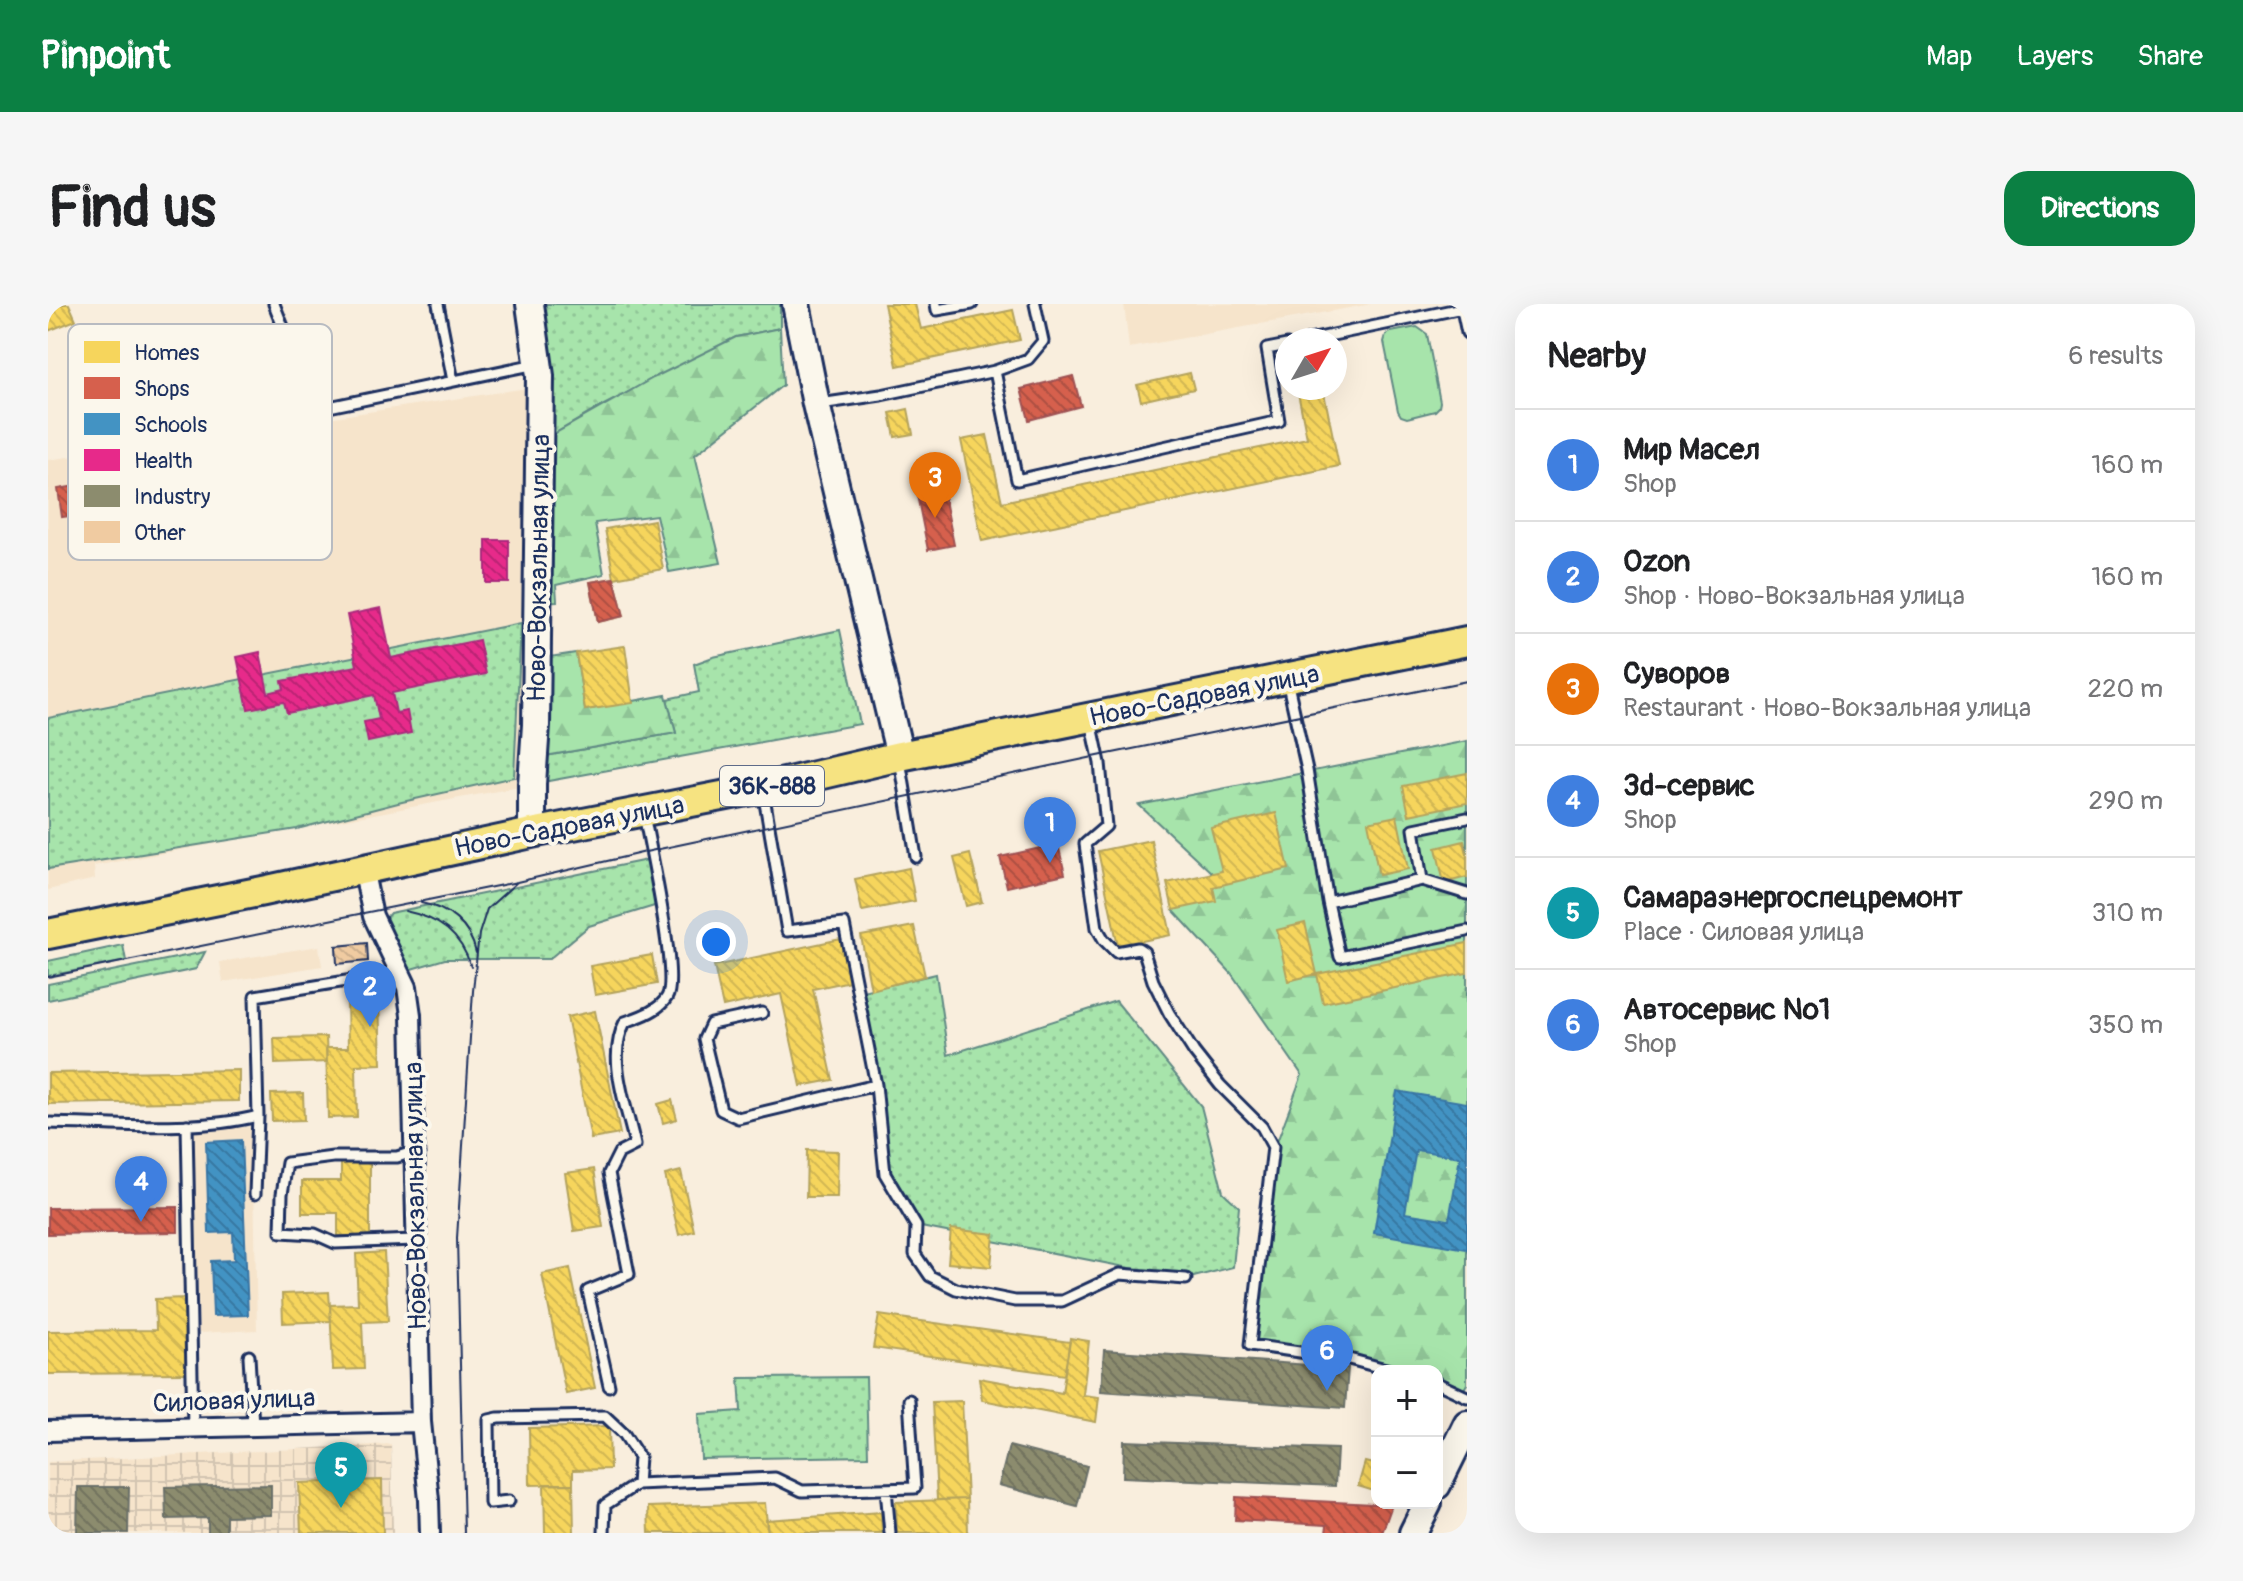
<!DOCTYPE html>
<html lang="en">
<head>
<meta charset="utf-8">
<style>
	:root { --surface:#fff; --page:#f6f6f6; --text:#202124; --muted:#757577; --line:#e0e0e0; --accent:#0b8043 }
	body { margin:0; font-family:Pangolin,sans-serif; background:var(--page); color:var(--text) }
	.controls { position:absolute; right:24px; bottom:24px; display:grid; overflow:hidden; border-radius:16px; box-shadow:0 8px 32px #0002 }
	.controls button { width:72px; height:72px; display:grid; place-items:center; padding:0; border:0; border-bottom:2px solid var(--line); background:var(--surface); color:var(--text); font:40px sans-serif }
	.compass { position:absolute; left:1227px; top:24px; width:72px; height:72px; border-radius:50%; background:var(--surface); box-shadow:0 8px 32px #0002; rotate:51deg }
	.you { position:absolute; left:668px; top:638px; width:28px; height:28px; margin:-20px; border:6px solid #fff; border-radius:50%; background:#1a73e8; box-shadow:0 0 0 12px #1a73e833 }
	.badge { display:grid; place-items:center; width:52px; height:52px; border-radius:50%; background:var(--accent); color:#fff; font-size:26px; font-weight:700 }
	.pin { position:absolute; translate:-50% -66px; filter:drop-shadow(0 2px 4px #0008) }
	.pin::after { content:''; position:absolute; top:42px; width:28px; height:24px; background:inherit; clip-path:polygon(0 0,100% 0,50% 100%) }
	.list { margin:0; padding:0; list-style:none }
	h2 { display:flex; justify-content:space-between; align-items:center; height:104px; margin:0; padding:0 32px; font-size:34px }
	h2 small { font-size:26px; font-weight:400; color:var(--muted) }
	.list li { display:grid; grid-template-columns:52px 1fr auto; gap:24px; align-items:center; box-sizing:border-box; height:112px; padding:0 32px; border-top:2px solid var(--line) }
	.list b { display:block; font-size:30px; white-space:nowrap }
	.list p { margin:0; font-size:26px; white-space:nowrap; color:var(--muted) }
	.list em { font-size:26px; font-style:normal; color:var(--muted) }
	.map { position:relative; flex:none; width:1419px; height:1229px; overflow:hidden; border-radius:24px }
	header { display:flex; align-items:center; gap:48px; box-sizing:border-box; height:112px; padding:0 40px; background:var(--accent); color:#fff }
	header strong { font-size:38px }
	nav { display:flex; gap:44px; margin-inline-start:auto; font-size:28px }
	.intro { display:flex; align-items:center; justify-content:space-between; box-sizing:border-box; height:192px; padding:0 48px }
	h1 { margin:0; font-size:56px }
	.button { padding:20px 36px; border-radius:24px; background:var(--accent); color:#fff; font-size:28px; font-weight:700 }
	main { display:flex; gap:48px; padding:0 48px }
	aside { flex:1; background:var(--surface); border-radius:24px; box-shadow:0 8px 32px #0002 }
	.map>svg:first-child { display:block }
</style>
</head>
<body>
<header>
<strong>Pinpoint</strong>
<nav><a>Map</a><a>Layers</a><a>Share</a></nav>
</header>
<div class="intro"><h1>Find us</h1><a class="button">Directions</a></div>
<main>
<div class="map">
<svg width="1419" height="1229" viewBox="0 0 1419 1229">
	<defs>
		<pattern id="industrial-grid" width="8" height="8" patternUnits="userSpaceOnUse" patternTransform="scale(2)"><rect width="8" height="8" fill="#f6e4cb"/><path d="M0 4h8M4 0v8" fill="none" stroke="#d2c4b1"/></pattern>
		<pattern id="grass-dots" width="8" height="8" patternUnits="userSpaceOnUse" patternTransform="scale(2)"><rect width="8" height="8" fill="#a7e4ab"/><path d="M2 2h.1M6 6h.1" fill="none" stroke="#8fc496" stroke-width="1.8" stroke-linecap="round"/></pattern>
		<pattern id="forest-firs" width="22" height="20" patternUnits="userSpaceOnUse" patternTransform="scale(2)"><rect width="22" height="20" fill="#a7e4ab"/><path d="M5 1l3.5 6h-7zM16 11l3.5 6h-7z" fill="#8fc496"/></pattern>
		<pattern id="homes-back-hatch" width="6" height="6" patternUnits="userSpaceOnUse" patternTransform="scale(2)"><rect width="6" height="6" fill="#f6d55c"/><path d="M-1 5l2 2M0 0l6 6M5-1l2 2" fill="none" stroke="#d2b752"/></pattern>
		<pattern id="shops-back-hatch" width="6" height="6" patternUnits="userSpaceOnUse" patternTransform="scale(2)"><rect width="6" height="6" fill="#d6604d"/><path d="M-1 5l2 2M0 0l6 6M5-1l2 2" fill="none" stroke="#ad5043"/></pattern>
		<pattern id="schools-back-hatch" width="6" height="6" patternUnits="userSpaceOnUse" patternTransform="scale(2)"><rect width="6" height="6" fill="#4393c3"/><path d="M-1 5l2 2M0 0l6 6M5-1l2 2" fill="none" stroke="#3778a2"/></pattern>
		<pattern id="health-back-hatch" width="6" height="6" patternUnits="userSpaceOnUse" patternTransform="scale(2)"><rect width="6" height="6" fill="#e7298a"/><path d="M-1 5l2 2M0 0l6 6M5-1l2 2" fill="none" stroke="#ba2474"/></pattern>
		<pattern id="industry-back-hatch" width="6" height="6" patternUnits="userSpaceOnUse" patternTransform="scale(2)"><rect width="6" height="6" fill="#8c8c6e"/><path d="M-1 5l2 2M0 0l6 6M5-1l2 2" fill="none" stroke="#72735e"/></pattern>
		<pattern id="building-back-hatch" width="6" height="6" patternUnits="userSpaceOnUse" patternTransform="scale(2)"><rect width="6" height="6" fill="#f0cba1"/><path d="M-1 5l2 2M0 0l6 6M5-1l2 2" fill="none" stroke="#cdaf8d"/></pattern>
	</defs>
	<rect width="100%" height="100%" fill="#f9eedd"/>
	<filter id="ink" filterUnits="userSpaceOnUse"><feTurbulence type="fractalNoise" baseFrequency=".0125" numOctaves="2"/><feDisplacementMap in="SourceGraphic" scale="16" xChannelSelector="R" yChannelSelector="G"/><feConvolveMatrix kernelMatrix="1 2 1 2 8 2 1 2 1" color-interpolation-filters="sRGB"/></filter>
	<g filter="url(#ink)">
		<path fill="#f6e4cb" d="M1076,0H1323L1081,44Z
			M486,83L477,482L46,562L47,575L0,586V156Z
			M271,642L274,662L175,678L172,658Z
			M205,823L209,1026L151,1029L146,825Z"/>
		<path fill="url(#industrial-grid)" d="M343,1140L345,1229H0V1158Z"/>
		<path fill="url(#grass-dots)" stroke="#618a84" stroke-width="2" d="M482,0H732V24L688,33L554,102L492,138Z
			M473,319L466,473L354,498L249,525L0,565V414Z
			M792,326L812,420L484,480L486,454L628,429L619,395L651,388L646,360L665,353Z
			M604,555L613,600L541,622L501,655H397L353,668L330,623L342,609Z
			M75,641L78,657L0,672V657Z
			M157,648L148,665L0,696V680Z
			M888,670L900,751L1068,697L1153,802L1175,888L1191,903L1185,963L1138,975L868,922L836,863L810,688Z
			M818,1073L820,1152L653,1155L651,1110L693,1107L691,1074Z"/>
		<path fill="url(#forest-firs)" stroke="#618a84" stroke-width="2" d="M732,24L735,81L647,151L673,259L621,268L608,211L547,219L556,270L508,281L509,297L488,298L492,138L605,74L688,33Z
			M528,349L537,406L618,391L628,429L486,454L488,355Z
			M1419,437V1080L1413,1090L1389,1080V1067H1329L1202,1041L1223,854L1254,771L1183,669L1125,606L1164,569L1091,501Z"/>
		<path fill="#a7e4ab" stroke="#618a84" stroke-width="2" d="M1369,23L1379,30L1392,98L1391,103L1387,107L1359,114L1353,112L1350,107L1336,38L1338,31L1343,28Z"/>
		<path fill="url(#homes-back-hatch)" stroke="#b4a35d" stroke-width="2" d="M4,0H21L28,16L0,27V1Z
			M836,0H867L873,25L965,6L972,36L849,62Z
			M1142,69L1146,85L1093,97L1089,81Z
			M1249,84H1275L1291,162L934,237L913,136L939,131L954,198L1259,134Z
			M860,105L865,130L847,133L842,109Z
			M606,216L615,265L566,274L557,225Z
			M606,216L615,265L566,274L557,225Z
			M566,274L576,312L550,318L542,278Z
			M577,342L585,399L537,406L528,349Z
			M1419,469V499L1361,511L1355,482Z
			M1228,509L1241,565L1165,583L1168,597L1125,606L1119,579L1174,567L1163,524Z
			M1349,512L1360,565L1331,571L1320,518Z
			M1103,536L1123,631L1070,642L1050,547Z
			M1416,537L1419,550V573L1396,579L1388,544Z
			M922,550L934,598L918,602L906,554Z
			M861,564L867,597L814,607L807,575Z
			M1257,619L1269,670L1240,677L1229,626Z
			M866,622L877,672L823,686L813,632Z
			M793,635L802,677L765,685L785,776L753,782L733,690L675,703L666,662Z
			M1419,639V669L1275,699L1269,670Z
			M604,651L609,680L547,691L542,662Z
			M331,695L333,760L308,761L309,813L280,814L278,744H300L299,696Z
			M547,707L572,830L543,835L519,713Z
			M278,733L279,758L227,760L226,734Z
			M191,766V797L0,800V769Z
			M255,789L256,816L224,817L223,790Z
			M624,796L629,815L615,819L610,800Z
			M759,846L790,847L789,893H758Z
			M293,856H322V932H290V909H254V877H293Z
			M546,865L555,923L526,927L517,869Z
			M633,867L646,927L631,931L617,871Z
			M903,925L946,930L943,963L900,959Z
			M336,948L340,1017L314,1018L316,1065L285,1066L282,1001L310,1000L308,950Z
			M522,964L547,1084L518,1090L494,970Z
			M281,988L283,1017L235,1019L234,990Z
			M139,994L140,1069L0,1070V1027L108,1026L107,995Z
			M831,1011L1022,1038L1016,1071L825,1044Z
			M1022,1034L1041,1037L1035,1091L1051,1093L1048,1118L934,1096L931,1074L1014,1089Z
			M914,1097L919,1195L889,1196L884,1098Z
			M561,1122L562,1165L525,1166V1180L482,1181L481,1124Z
			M1317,1158L1329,1161V1188L1310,1182Z
			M334,1176L335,1229H253L251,1179Z
			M496,1180H525L526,1229H497Z
			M919,1195L920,1229H849L848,1198Z
			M717,1199L720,1229H601L600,1203Z
			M833,1208L834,1229H720L718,1216Z"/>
		<path fill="url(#shops-back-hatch)" stroke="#9e5152" stroke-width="2" d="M1025,72L1033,102L981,116L973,85Z
			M45,179L49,208L14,213L10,185Z
			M894,181L906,241L880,246L868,186Z
			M566,274L576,312L550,318L542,278Z
			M1010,540L1017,570L959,583L952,553Z
			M130,903V928L0,930V904Z
			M1188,1193L1344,1201L1334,1229H1278L1279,1221L1187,1216Z"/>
		<path fill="url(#schools-back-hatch)" stroke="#3775a5" stroke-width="2" fill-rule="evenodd" d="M1349,787L1419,799V945L1326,929ZM1368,846L1412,853L1401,916L1357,909Z
			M193,836L200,1011L165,1012L163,957L186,956L185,928L161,929L158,838Z"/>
		<path fill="url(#health-back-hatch)" stroke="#aa2b7d" stroke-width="2" d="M438,236H461V279H438Z
			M333,304L343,354L431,336L438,370L344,389L348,409L359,407L363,429L320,438L316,418L331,415L326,391L239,409L236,398L200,405L189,353L212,348L220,389L236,385L234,377L309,362L299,311Z"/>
		<path fill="url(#industry-back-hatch)" stroke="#6a7069" stroke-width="2" d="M1056,1046L1300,1064L1297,1104L1053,1087Z
			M1076,1137L1289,1145L1287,1182L1075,1173Z
			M961,1142L1039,1162L1029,1202L951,1181Z
			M223,1181V1211L178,1212V1229H160V1214L118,1215L117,1183Z
			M30,1183H81L80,1229H29Z"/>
		<path fill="url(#building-back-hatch)" stroke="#1b2f5e" stroke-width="2" d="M319,639L320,657L289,660L288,642Z"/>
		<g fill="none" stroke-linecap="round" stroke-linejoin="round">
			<g stroke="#1b2f5e" stroke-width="15">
				<path id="lane" d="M226,0L261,88L276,104L488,60
					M390,0L405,77
					M888,0L889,6L924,0
					M1413,1L1419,29
					M1261,36L1419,3
					M947,67L969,176L1231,117L1219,45L1239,41
					M772,100L833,91L947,67L980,55L995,37L987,0
					M1239,376L1259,466L1280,598L1374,576L1366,525L1419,514
					M1043,417L1052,459L1058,522L1037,540L1049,624L1056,636L1068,648L1090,644L1096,648L1105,677L1121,709L1146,748L1172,781L1214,823L1225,843L1202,1041L1301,1055L1345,1067
					M852,456L868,553
					M715,487L739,627L796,620L828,781L837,870L868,922L867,950L882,972L908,985L967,997H1014L1072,970L1138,975
					M1374,576L1419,590
					M1280,598L1292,653L1419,627
					M714,709L663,720L656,735L673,806L690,814L828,781
					M0,819C66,820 147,828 210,812L207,692L353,668
					M139,821L145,1123
					M365,848L349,853H285L239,859L234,890L233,928L267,930L287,939L367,936
					M207,890L210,812
					M201,1052L205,1122
					M1389,1079L1419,1093
					M561,1082L540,987L581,970L561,869L571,849L587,841C579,802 558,755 577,718C591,713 611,707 619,693C631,673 601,539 596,510
					M838,1185L842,1229
					M461,1197L442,1199L441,1116L450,1114L557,1112L576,1130L591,1153L589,1180
					M556,1229L557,1201L589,1180L727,1174L754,1187L867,1184L861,1096"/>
			</g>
			<g stroke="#1b2f5e" stroke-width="24">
				<path id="street" d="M315,564L325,612L359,683L363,711L373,1118L381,1196L382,1229
					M0,1127L373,1118"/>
			</g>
			<g stroke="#1b2f5e" stroke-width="32">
				<path id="secondary" d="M482,0L492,72L488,421L484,480V529
					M748,0L768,100L852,452
					M1389,1181L1419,1120
					M1365,1229L1380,1199"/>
			</g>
			<g stroke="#1b2f5e" stroke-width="34">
				<path id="primary" d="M0,630L215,587L484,529L715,484L852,452L1419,337"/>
			</g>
			<use href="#lane" stroke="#fbf7ec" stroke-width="9"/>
			<use href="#street" stroke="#fbf7ec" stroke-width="18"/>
			<use href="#secondary" stroke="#fbf7ec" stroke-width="26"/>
			<use href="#primary" stroke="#f6e381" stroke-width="28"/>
			<path stroke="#1b2f5e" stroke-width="2" d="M373,599C400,604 422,621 428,649
				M357,607C391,614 413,630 423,663
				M0,673L469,578L602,547L1050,452L1419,377
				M416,1229L409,934L425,687L431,630L439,605L469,578"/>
		</g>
	</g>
	<g text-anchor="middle" stroke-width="8" stroke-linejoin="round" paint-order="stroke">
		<rect fill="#fbf7ec" stroke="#5e6b89" stroke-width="2" x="672" y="462" width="104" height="40" rx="6"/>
		<g font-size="24" font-weight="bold" fill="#1b2f5e">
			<text x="724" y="490">36К-888</text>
		</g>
		<g font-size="26" fill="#1b2f5e" stroke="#fbf7ec">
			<text transform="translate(490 264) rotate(-89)" y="9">Ново-Вокзальная улица</text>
			<text transform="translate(1156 391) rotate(-11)" y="9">Ново-Садовая улица</text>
			<text transform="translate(521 522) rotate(-11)" y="9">Ново-Садовая улица</text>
			<text transform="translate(367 892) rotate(-91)" y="9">Ново-Вокзальная улица</text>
			<text transform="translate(186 1096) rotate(-2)" y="9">Силовая улица</text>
		</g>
	</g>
	<rect x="20" y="20" width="264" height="236" rx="12" fill="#fbf7ec" stroke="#b8bbc1" stroke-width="2"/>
	<rect x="36" y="37" width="36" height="22" fill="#f6d55c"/>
	<rect x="36" y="73" width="36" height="22" fill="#d6604d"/>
	<rect x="36" y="109" width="36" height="22" fill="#4393c3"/>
	<rect x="36" y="145" width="36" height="22" fill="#e7298a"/>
	<rect x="36" y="181" width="36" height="22" fill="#8c8c6e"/>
	<rect x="36" y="217" width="36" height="22" fill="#f0cba1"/>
	<g font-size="22" fill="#1b2f5e">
		<text x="86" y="56">Homes</text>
		<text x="86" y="92">Shops</text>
		<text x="86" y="128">Schools</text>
		<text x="86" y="164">Health</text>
		<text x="86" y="200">Industry</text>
		<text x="86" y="236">Other</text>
	</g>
</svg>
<div class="controls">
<button>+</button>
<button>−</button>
</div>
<svg class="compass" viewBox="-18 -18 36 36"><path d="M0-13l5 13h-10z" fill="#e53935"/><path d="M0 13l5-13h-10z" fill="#757577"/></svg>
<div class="you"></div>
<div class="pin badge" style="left:1002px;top:559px;background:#3f7fe0">1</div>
<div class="pin badge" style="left:322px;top:723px;background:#3f7fe0">2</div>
<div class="pin badge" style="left:887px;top:214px;background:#e8710a">3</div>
<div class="pin badge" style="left:93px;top:918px;background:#3f7fe0">4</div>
<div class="pin badge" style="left:293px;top:1204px;background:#0f9aa8">5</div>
<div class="pin badge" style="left:1279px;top:1087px;background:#3f7fe0">6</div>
</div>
<aside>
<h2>Nearby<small>6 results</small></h2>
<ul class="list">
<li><span class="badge" style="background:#3f7fe0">1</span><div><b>Мир Масел</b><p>Shop</p></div><em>160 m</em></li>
<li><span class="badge" style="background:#3f7fe0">2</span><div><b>Ozon</b><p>Shop · Ново-Вокзальная улица</p></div><em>160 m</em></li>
<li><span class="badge" style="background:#e8710a">3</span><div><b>Суворов</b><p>Restaurant · Ново-Вокзальная улица</p></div><em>220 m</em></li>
<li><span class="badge" style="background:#3f7fe0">4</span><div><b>3d-сервис</b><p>Shop</p></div><em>290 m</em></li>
<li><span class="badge" style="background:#0f9aa8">5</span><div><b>Самараэнергоспецремонт</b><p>Place · Силовая улица</p></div><em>310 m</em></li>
<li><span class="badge" style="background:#3f7fe0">6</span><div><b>Автосервис №1</b><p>Shop</p></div><em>350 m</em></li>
</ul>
</aside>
</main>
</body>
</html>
